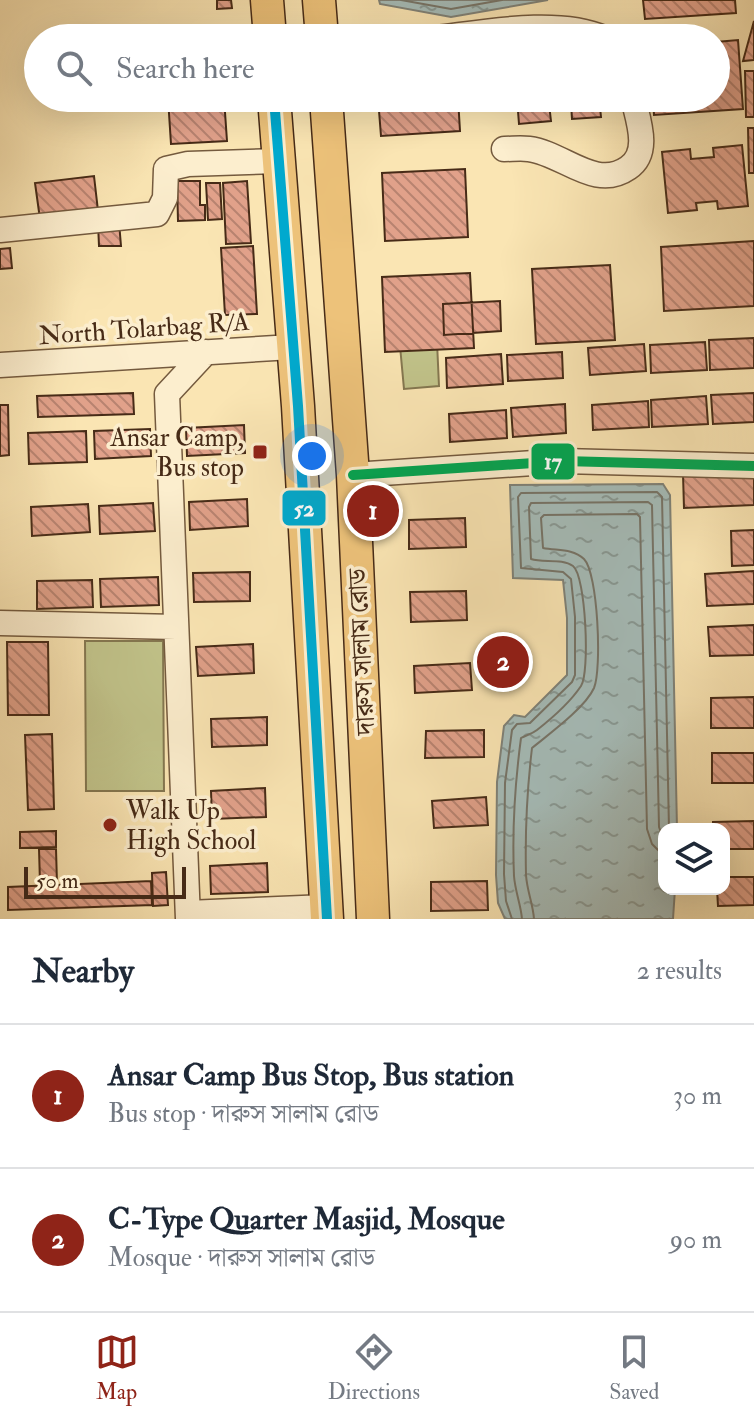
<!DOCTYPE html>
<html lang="en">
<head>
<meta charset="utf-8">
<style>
	:root { --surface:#fff; --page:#f6f6f7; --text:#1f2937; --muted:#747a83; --line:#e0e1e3; --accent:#8f2418 }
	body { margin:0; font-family:"IM FELL Double Pica","Noto Serif Bengali",serif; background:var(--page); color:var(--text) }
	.controls { position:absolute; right:24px; bottom:24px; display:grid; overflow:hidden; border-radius:16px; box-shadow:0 8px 32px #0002 }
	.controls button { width:72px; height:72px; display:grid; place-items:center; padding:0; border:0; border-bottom:2px solid var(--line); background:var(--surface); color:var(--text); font:40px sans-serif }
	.scale { position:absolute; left:24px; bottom:20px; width:162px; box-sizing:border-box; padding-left:8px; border:4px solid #472b17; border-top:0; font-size:22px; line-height:28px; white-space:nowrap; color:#472b17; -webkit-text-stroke:6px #fceece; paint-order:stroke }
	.you { position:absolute; left:312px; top:456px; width:28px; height:28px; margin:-20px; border:6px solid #fff; border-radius:50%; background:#1a73e8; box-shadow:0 0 0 12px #1a73e833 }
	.badge { display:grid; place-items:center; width:52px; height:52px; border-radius:50%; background:var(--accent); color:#fff; font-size:26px; font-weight:700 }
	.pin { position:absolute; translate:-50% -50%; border:4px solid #fff; box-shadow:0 2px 8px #0006 }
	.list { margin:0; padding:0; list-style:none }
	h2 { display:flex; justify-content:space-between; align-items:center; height:104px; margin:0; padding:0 32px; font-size:34px }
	h2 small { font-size:26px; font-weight:400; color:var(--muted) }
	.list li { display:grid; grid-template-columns:52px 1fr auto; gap:24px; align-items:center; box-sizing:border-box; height:144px; padding:0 32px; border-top:2px solid var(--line) }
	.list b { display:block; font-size:30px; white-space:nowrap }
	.list p { margin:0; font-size:26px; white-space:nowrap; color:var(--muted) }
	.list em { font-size:26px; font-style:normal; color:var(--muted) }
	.icon { flex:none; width:44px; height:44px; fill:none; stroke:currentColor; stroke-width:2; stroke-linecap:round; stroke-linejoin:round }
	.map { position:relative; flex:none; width:754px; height:919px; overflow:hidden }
	.search { position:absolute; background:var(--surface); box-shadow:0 8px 32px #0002; left:24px; right:24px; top:24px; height:88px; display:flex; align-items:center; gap:20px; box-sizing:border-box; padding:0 28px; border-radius:44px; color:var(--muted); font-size:30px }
	.sheet { height:392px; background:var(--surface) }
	nav { display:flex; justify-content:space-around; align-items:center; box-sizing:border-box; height:112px; border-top:2px solid var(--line); background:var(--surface); font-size:22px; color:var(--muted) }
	nav a { display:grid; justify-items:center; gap:4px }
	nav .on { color:var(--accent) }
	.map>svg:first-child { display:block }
</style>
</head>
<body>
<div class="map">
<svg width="754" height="919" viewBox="0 0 754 919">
	<defs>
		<pattern id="water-ripples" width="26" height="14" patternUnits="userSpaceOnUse" patternTransform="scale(2)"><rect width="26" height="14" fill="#a5bcb9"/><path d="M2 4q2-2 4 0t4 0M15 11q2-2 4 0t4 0" fill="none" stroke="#889995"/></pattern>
		<pattern id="building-back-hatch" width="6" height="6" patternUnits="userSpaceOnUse" patternTransform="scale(2)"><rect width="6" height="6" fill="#e1a18a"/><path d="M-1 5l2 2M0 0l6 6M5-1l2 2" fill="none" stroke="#b88370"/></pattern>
	</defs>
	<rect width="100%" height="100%" fill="#fae5b3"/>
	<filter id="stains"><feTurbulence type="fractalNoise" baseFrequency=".0025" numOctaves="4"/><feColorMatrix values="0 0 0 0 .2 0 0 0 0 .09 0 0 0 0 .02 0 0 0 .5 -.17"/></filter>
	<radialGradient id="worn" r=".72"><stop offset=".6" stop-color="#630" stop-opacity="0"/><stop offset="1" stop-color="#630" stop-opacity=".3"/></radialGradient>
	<path fill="#c1c38a" stroke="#847750" stroke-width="2" d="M437,342L439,386L404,389L400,346Z
		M85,641H163L164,791H86Z"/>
	<path fill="url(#water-ripples)" stroke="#7f8278" stroke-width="2" d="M379,0H548L451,17L380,4Z
		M663,484L670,495L677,829H664V889H675L673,919H505L498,903L496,875L497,782L504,726L514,715L525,717L567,675V618L563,580L513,578L510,485Z"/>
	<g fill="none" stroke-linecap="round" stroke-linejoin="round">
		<path stroke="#767468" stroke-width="2" d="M401,0L451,9L502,0
			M512,919L506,901L504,874L505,783L512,730L517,724L530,723L572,682L575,675V617L571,579L563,572L521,568L518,497L521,493L657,492L662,497L669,829
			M522,919C521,905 515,891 514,876C512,830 515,783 521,738C526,735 532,734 537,730C551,719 571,701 581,686C590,673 586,576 573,566C562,558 543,563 531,559L529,507L531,503L648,502L652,505L659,827L664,841
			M534,919C533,904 527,891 526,875C525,833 527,790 532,748C549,734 585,708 594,688C602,669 598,573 584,559C572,548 557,551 543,548L541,518L544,515L637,514L640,517L647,829L652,844L664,856"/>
	</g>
	<path fill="url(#building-back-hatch)" stroke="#472b17" stroke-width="2" d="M217,0H231L232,8L217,9Z
		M643,0H735L736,13L645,19Z
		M754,21V60L743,61Z
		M738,40L743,109L654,115L653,98H716V42Z
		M745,71H754V117H746Z
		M168,98H224L227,141L171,144Z
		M378,98H458L460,131L381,136Z
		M517,98H599L601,117L572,119L571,103L549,104L551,121L519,124Z
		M748,128H754V173H749Z
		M742,145L748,206L718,209L717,201L696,203L697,210L668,213L662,152L690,149L691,159L714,157L713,148Z
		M465,169L468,237L385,241L382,173Z
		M94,176L98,211L40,219L35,183Z
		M177,181H200V205H205V220L178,221Z
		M247,181L251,243L226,244L223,183Z
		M206,183H220L222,219L208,220Z
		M119,222L121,246H99L98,223Z
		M754,241V306L664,311L661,247Z
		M253,246L257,314L225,315L221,248Z
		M10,248L12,268L0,269V249Z
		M610,265L615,340L536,344L532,269Z
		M470,273L474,348L385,352L382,277Z
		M500,301L501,331L444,335L443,304Z
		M754,338V368L710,370L709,340Z
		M705,342L707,370L651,373L650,345Z
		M644,344L646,371L590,375L588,348Z
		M562,352L563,378L508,381L507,355Z
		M501,354L503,384L447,388L446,358Z
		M133,393L134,414L38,417L37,396Z
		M754,393V422L713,424L711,395Z
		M706,396L708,424L652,427L651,400Z
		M648,401L649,427L593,430L592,405Z
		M565,404L566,433L513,437L511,408Z
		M0,405H8L9,455L0,456Z
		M506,410L507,438L450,442L449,414Z
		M244,425L245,453L187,456L186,428Z
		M150,429L151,456L95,459L94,431Z
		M86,431L87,462L29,464L28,433Z
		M754,470V505L684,508L683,474Z
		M247,499L248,526L190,530L189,502Z
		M153,503L155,531L100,534L99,506Z
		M88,504L90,532L32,536L31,507Z
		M465,518L466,547L409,549V520Z
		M754,530V565L732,566L731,531Z
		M754,571V604L707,606L705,574Z
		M250,572V601L194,602L193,573Z
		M158,577L159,605L101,607L100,579Z
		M92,580L93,607L37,609V581Z
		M466,591L467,620L411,622L410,592Z
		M754,625V655L710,656L708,627Z
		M7,642H48L49,715H8Z
		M253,644L254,673L198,676L196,647Z
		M470,663L472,690L415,693L414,666Z
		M754,697V728H711V698Z
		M267,717V745L212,747L211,719Z
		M484,730V757L425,758L426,731Z
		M52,734L54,809L28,810L25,735Z
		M712,753H754V783H712Z
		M265,788L266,817L212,819L211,791Z
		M486,797L488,825L434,828L432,801Z
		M754,821V849H724V829H713V822Z
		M56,831V847L20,848V832Z
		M39,849H56L57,883H40Z
		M267,863L268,892L211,894L210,866Z
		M166,872L168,905L153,906L152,873Z
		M724,877H754V905L718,906L717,889H724Z
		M151,881L152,905L8,910V887Z
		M487,881L488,910L431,911V882Z"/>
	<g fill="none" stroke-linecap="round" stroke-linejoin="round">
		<g stroke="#745a3e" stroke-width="27">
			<path id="minor" d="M437,38C486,32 558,18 604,38
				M504,149C512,149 521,148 529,149C563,153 595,191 628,168C651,153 638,120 633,98
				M0,230L157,214L165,198L166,169L188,164L279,161
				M0,365L292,347
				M353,475L563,461L754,466
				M0,623L176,627
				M188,913L326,907
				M188,919L167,394L206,352"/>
		</g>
		<g stroke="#472b17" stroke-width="35">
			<path id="major" d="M267,0L270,38
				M319,0L322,38
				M274,98L298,406L327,919
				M326,98L353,475L373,919"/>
		</g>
		<use href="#minor" stroke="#fceece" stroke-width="24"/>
		<use href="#major" stroke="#edc27a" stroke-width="32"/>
		<g stroke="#fceece" stroke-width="16">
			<path id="bus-1" d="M274,98L298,406L327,919"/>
		</g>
		<g stroke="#fceece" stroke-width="16">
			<path id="bus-2" d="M353,475L563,461L754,466"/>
		</g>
		<use href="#bus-1" stroke="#00a9ce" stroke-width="10"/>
		<use href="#bus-2" stroke="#00a651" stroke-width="10"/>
	</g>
	<g fill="#8f2418" stroke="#fceece" stroke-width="3">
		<rect x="252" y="444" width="16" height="16" rx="4"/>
		<circle cx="110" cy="825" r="8"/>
	</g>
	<g text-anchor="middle" stroke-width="7" stroke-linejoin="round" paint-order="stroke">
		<g font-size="26" fill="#472b17" stroke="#fceece">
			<text transform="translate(144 328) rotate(-4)" y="9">North Tolarbag R/A</text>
			<text transform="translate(361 652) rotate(-93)" y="9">দারুস সালাম রোড</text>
		</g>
		<g font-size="26" fill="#472b17" stroke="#fceece" text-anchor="end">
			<text x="244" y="446">Ansar Camp,<tspan x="244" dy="30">Bus stop</tspan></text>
			<text x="126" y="819" text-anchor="start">Walk Up<tspan x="126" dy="30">High School</tspan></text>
		</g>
	</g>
	<g stroke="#fceece" stroke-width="3">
		<rect x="530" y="442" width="46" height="39" rx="8" fill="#00a651"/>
		<rect x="281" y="489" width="46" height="38" rx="8" fill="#00a9ce"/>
	</g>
	<g font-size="22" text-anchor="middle" font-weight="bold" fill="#fff">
		<text x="553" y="469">17</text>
		<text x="304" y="516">52</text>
	</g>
	<rect width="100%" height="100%" filter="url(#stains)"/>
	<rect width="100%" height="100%" fill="url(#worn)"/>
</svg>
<div class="controls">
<button><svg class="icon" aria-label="layers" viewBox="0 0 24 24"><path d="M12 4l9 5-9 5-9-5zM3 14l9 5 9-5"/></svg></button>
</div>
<div class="scale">50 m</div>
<div class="you"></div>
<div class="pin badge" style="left:373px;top:511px">1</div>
<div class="pin badge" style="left:503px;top:662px">2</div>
<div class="search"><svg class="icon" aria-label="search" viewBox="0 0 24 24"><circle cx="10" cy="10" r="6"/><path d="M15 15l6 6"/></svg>Search here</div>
</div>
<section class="sheet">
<h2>Nearby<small>2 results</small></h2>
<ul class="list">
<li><span class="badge">1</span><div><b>Ansar Camp Bus Stop, Bus station</b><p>Bus stop · দারুস সালাম রোড</p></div><em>30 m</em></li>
<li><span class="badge">2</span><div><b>C-Type Quarter Masjid, Mosque</b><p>Mosque · দারুস সালাম রোড</p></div><em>90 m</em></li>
</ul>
</section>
<nav>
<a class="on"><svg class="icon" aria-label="map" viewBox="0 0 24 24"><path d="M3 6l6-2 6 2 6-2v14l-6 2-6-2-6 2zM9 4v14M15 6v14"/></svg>Map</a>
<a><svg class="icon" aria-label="directions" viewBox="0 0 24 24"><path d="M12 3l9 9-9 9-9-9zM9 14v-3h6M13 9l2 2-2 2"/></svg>Directions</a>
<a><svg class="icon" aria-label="saved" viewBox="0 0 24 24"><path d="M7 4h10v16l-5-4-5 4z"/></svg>Saved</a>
</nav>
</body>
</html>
